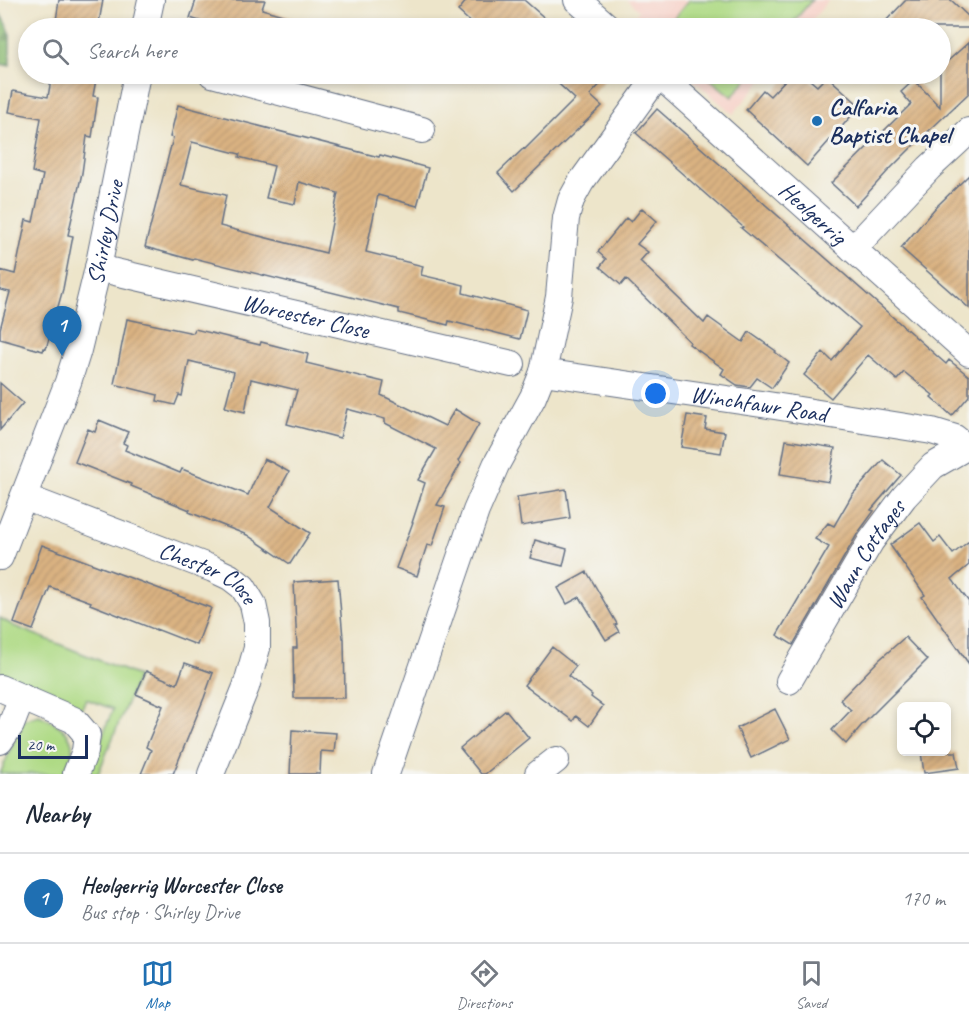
<!DOCTYPE html>
<html lang="en">
<head>
<meta charset="utf-8">
<style>
	:root { --surface:#fff; --page:#f6f6f7; --text:#1f2937; --muted:#747a83; --line:#e0e1e3; --accent:#1f6fb2 }
	body { margin:0; font-family:Caveat,sans-serif; background:var(--page); color:var(--text) }
	.controls { position:absolute; right:18px; bottom:18px; display:grid; overflow:hidden; border-radius:9px; box-shadow:0 3px 9px #0003 }
	.controls button { width:54px; height:54px; display:grid; place-items:center; padding:0; border:0; border-bottom:2px solid var(--line); background:var(--surface); color:var(--text); font:30px sans-serif }
	.scale { position:absolute; left:18px; bottom:15px; width:70px; box-sizing:border-box; padding-left:6px; border:3px solid #1b2f5e; border-top:0; font-size:16px; line-height:21px; white-space:nowrap; color:#1b2f5e; -webkit-text-stroke:4px #f6f6f2; paint-order:stroke }
	.you { position:absolute; left:656px; top:394px; width:21px; height:21px; margin:-15px; border:4px solid #fff; border-radius:50%; background:#1a73e8; box-shadow:0 0 0 9px #1a73e833 }
	.badge { display:grid; place-items:center; width:39px; height:39px; border-radius:50%; background:var(--accent); color:#fff; font-size:20px; font-weight:700 }
	.pin { position:absolute; translate:-50% -50px; filter:drop-shadow(0 2px 3px #0008) }
	.pin::after { content:''; position:absolute; top:32px; width:21px; height:18px; background:inherit; clip-path:polygon(0 0,100% 0,50% 100%) }
	.list { margin:0; padding:0; list-style:none }
	h2 { display:flex; justify-content:space-between; align-items:center; height:78px; margin:0; padding:0 24px; font-size:26px }
	h2 small { font-size:20px; font-weight:400; color:var(--muted) }
	.list li { display:grid; grid-template-columns:39px 1fr auto; gap:18px; align-items:center; box-sizing:border-box; height:90px; padding:0 24px; border-top:2px solid var(--line) }
	.list b { display:block; font-size:22px; white-space:nowrap }
	.list p { margin:0; font-size:20px; white-space:nowrap; color:var(--muted) }
	.list em { font-size:20px; font-style:normal; color:var(--muted) }
	.icon { flex:none; width:33px; height:33px; fill:none; stroke:currentColor; stroke-width:2; stroke-linecap:round; stroke-linejoin:round }
	.map { position:relative; flex:none; width:969px; height:774px; overflow:hidden }
	.search { position:absolute; background:var(--surface); box-shadow:0 3px 9px #0003; left:18px; right:18px; top:18px; height:66px; display:flex; align-items:center; gap:15px; box-sizing:border-box; padding:0 21px; border-radius:33px; color:var(--muted); font-size:22px }
	.sheet { height:168px; background:var(--surface) }
	nav { display:flex; justify-content:space-around; align-items:center; box-sizing:border-box; height:84px; border-top:2px solid var(--line); background:var(--surface); font-size:16px; color:var(--muted) }
	nav a { display:grid; justify-items:center; gap:3px }
	nav .on { color:var(--accent) }
	.map>svg:first-child { display:block }
</style>
</head>
<body>
<div class="map">
<svg width="969" height="774" viewBox="0 0 969 774">
	<defs>
		<pattern id="forest-firs" width="22" height="20" patternUnits="userSpaceOnUse" patternTransform="scale(1.5)"><rect width="22" height="20" fill="#8bba72"/><path d="M5 1l3.5 6h-7zM16 11l3.5 6h-7z" fill="#719861"/></pattern>
		<pattern id="building-hatch" width="6" height="6" patternUnits="userSpaceOnUse" patternTransform="scale(1.5)"><rect width="6" height="6" fill="#dab281"/><path d="M-1 1l2-2M0 6l6-6M5 7l2-2" fill="none" stroke="#ba9972"/></pattern>
	</defs>
	<rect width="100%" height="100%" fill="#f6f6f2"/>
	<filter id="ink" filterUnits="userSpaceOnUse"><feTurbulence type="fractalNoise" baseFrequency=".0167" numOctaves="2"/><feDisplacementMap in="SourceGraphic" scale="12" xChannelSelector="R" yChannelSelector="G"/><feConvolveMatrix kernelMatrix="1 2 1 2 8 2 1 2 1" color-interpolation-filters="sRGB"/></filter>
	<filter id="wash" filterUnits="userSpaceOnUse"><feTurbulence type="fractalNoise" baseFrequency=".008" numOctaves="4" result="noise"/><feDisplacementMap in="SourceGraphic" scale="24" xChannelSelector="R" yChannelSelector="G"/><feGaussianBlur stdDeviation="1.35" result="paint"/><feColorMatrix in="noise" values="0 0 0 0 0 0 0 0 0 0 0 0 0 0 0 0 0 1.4 0 .05"/><feComposite in="paint" operator="in"/></filter>
	<g filter="url(#wash)">
		<rect width="100%" height="100%" fill="#ede5ca"/>
		<path fill="#f7d1c8" d="M627,0H829L805,28H634L628,23L639,11Z
			M686,74H767L733,114Z"/>
		<path fill="#afda85" stroke="#658472" stroke-width="1.5" d="M689,0H812L788,28H666Z
			M704,74H751L732,97Z
			M0,618L14,626L138,676L98,774H87L113,709L86,699L80,712L0,678Z
			M39,715C54,722 75,732 72,752C71,759 66,767 63,774H0L23,720Z"/>
		<path fill="url(#forest-firs)" stroke="#537468" stroke-width="1.5" d="M0,13L10,32V66L0,64Z"/>
		<g id="blocks">
			<path fill="url(#building-hatch)" fill-rule="evenodd" d="M59,0H103L98,28H55Z
				M196,0H265L262,9L310,23L309,28H222L190,18Z
				M467,0H524L556,28H477L458,11Z
				M906,0H951L969,17V28H879Z
				M969,42V93L915,144L887,172L856,206L831,183L911,104L901,92L914,80L940,107V68Z
				M52,74H97L93,96L98,97L92,137L87,136L82,173L68,235L73,236L63,289L46,349L44,348L43,351L0,339V329L10,292L0,290V270L15,274L26,220L33,222L43,175L32,172L41,118L9,112L13,91L48,97Z
				M548,74H610L590,95L602,106L514,191L498,173L524,148L525,149L575,99Z
				M791,74H803L817,86L827,76L860,106L807,166L746,110L763,90L770,96Z
				M178,105L379,157L380,155L428,168L417,206L378,195L366,252L423,266L421,275L464,285L463,293L527,310L520,339L449,321L448,325L399,313V309L194,258L193,260L145,247L173,138L170,137ZM192,142L240,154L239,157L274,166L266,198L295,204L299,182L338,193L326,253L220,226L226,195L181,185Z
				M657,109L946,364L949,360L969,376V396L952,416L931,397L933,395L904,372L897,380L868,355L831,398L804,375L823,352L832,361L860,327L832,303L831,304L741,228L743,227L636,133Z
				M969,175V308L901,248L936,207Z
				M642,208L657,221L637,244L648,252L640,261L704,323L708,317L743,342L749,332L776,351L775,352L789,363L772,388L757,378L750,387L737,385L721,374L724,369L689,344L690,342L626,279L621,285L600,267L606,259L598,252L626,218L631,222Z
				M127,319L193,333L195,329L260,345L261,342L308,354L306,363L384,382L381,395L445,426L455,409L479,424L458,461L461,463L437,505L445,507L432,546L427,545L417,576L396,568L413,522L412,523L425,483L418,480L436,449L385,423V419L347,409L340,438L287,424L297,390L251,379L245,412L225,407L234,372L189,361L182,396L179,395L175,405L157,401L158,395L114,384Z
				M0,383L23,403L0,430Z
				M687,415L707,418L705,429L725,432L721,453L681,447Z
				M99,420L128,432L123,443L127,445L125,450L180,473L182,469L248,495L264,459L273,463L289,472L270,507L310,533L290,564L247,535L189,512L190,510L131,486V484L75,462L88,429L95,432Z
				M786,440L835,448L829,482L780,474Z
				M883,460L901,475L871,510L874,511L858,533L793,645L777,635L829,547L815,539L828,523L834,526L852,495Z
				M566,489L570,518L521,526L517,497Z
				M920,523L934,542L940,537L953,554L969,541V565L952,579L969,602V664L922,597L925,595L890,545Z
				M535,540L567,549L563,566L530,558Z
				M42,545L211,608L197,645L156,629V630L90,604L91,602L50,587L33,630L14,623Z
				M587,572L617,624L615,625L619,632L606,640L580,597L567,604L558,588Z
				M338,579L343,638H344L345,698H294L293,648H297L294,582Z
				M905,637L927,660L861,726L846,744L832,730L851,710L840,700L879,660Z
				M552,647L576,666L568,676L592,695L591,697L603,706L589,726L576,716L573,721L524,685Z
				M185,663L213,673L204,698L173,774H141L151,750L146,747L163,706L136,694L146,671L177,684Z
				M775,709L790,739L751,758L737,728Z
				M506,710L529,738L485,774H481L460,748Z
				M292,730L336,733L334,752L321,751L320,774H290Z
				M921,752H956L959,768L924,773Z"/>
		</g>
	</g>
	<g filter="url(#ink)">
		<use href="#blocks" fill-opacity="0" stroke="#646f84" stroke-width="1.5"/>
		<g fill="none" stroke-linecap="round" stroke-linejoin="round">
			<g stroke="#646f84" stroke-width="28">
				<g id="minor">
					<path d="M577,0L609,28"/>
					<path d="M145,28L151,0"/>
					<path d="M212,74L422,130"/>
					<path id="s1" d="M658,74L969,353"/>
					<path d="M853,249L929,168L969,131"/>
					<path id="s2" d="M98,268L512,364"/>
					<path id="s3" d="M543,372L768,405L932,431L955,438L966,447H969"/>
					<path id="s4" d="M24,497L213,569L230,577L243,587L253,604L257,623V648L246,687L211,774"/>
					<path id="s5" d="M0,557L68,382L78,350L98,268L137,74"/>
					<path id="s6" d="M789,681L871,541L904,497L933,466L966,447"/>
					<path d="M0,688L74,720L87,735L85,751L76,774"/>
					<path d="M0,741L11,725L22,697"/>
					<path d="M386,774L476,511L496,465L533,397L543,372L559,297L566,218L571,200L581,182L659,74"/>
					<path d="M538,774L556,760"/>
				</g>
			</g>
			<use href="#minor" stroke="#fff" stroke-width="26"/>
		</g>
	</g>
	<circle fill="#1f6fb2" stroke="#f6f6f2" stroke-width="2" cx="817" cy="121" r="6"/>
	<g text-anchor="middle" stroke-width="6" stroke-linejoin="round" paint-order="stroke">
		<g font-size="24" font-weight="bold" fill="#1b2f5e" stroke="#f6f6f2" text-anchor="start">
			<text x="829" y="115">Calfaria<tspan x="829" dy="28">Baptist Chapel</tspan></text>
		</g>
		<g font-size="24" fill="#1b2f5e" stroke="#f6f6f2">
			<text dy="8" stroke="none"><textPath href="#s1" startOffset="208">Heolgerrig</textPath></text>
			<text dy="8" stroke="none"><textPath href="#s5" startOffset="342">Shirley Drive</textPath></text>
			<text dy="8" stroke="none"><textPath href="#s2" startOffset="213">Worcester Close</textPath></text>
			<text dy="8" stroke="none"><textPath href="#s3" startOffset="218">Winchfawr Road</textPath></text>
			<text dy="8" stroke="none"><textPath href="#s6" startOffset="148">Waun Cottages</textPath></text>
			<text dy="8" stroke="none"><textPath href="#s4" startOffset="200">Chester Close</textPath></text>
		</g>
	</g>
</svg>
<div class="controls">
<button><svg class="icon" aria-label="locate" viewBox="0 0 24 24"><circle cx="12" cy="12" r="6"/><path d="M12 2v4M12 18v4M2 12h4M18 12h4"/></svg></button>
</div>
<div class="scale">20 m</div>
<div class="you"></div>
<div class="pin badge" style="left:62px;top:356px">1</div>
<div class="search"><svg class="icon" aria-label="search" viewBox="0 0 24 24"><circle cx="10" cy="10" r="6"/><path d="M15 15l6 6"/></svg>Search here</div>
</div>
<section class="sheet">
<h2>Nearby<small></small></h2>
<ul class="list">
<li><span class="badge">1</span><div><b>Heolgerrig Worcester Close</b><p>Bus stop · Shirley Drive</p></div><em>170 m</em></li>
</ul>
</section>
<nav>
<a class="on"><svg class="icon" aria-label="map" viewBox="0 0 24 24"><path d="M3 6l6-2 6 2 6-2v14l-6 2-6-2-6 2zM9 4v14M15 6v14"/></svg>Map</a>
<a><svg class="icon" aria-label="directions" viewBox="0 0 24 24"><path d="M12 3l9 9-9 9-9-9zM9 14v-3h6M13 9l2 2-2 2"/></svg>Directions</a>
<a><svg class="icon" aria-label="saved" viewBox="0 0 24 24"><path d="M7 4h10v16l-5-4-5 4z"/></svg>Saved</a>
</nav>
</body>
</html>
